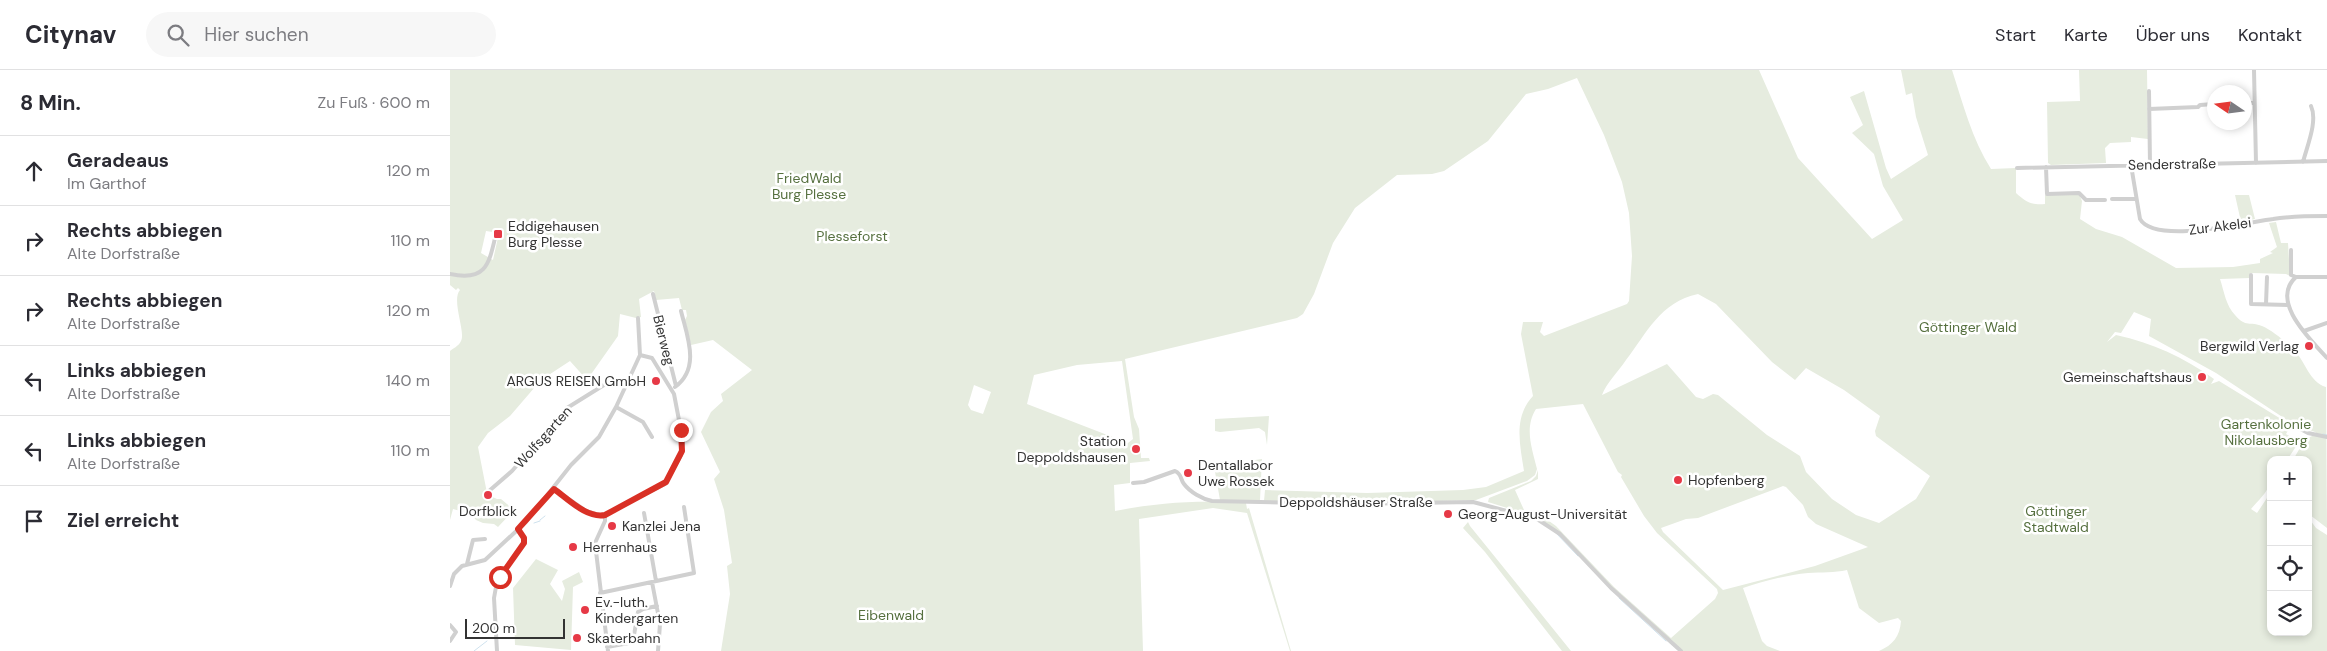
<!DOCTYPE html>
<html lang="de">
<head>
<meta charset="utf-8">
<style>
	:root { --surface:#fff; --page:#f7f7f7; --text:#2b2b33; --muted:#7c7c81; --line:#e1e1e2 }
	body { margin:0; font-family:"DM Sans",sans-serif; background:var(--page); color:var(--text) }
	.controls { position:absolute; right:15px; bottom:15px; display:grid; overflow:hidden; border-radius:10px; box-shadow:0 2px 8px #0003 }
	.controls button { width:45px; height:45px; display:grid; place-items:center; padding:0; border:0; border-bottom:1px solid var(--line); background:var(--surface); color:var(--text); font:25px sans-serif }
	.compass { position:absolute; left:1757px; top:15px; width:45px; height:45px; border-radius:50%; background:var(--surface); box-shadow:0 2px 8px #0003; rotate:283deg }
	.scale { position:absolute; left:15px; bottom:12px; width:100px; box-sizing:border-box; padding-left:5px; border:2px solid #333; border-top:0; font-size:14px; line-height:18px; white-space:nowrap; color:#333; -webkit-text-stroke:4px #fff; paint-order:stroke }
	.stop { position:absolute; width:15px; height:15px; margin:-11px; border:4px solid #d93025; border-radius:50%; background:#fff }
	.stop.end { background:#d93025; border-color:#fff; box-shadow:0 1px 5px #0008 }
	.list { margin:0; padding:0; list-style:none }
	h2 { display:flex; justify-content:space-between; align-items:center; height:65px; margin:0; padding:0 20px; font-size:21px }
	h2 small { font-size:16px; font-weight:400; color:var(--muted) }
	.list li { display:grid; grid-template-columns:32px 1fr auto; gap:15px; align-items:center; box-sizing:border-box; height:70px; padding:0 20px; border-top:1px solid var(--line) }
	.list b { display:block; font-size:19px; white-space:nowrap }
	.list p { margin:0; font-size:16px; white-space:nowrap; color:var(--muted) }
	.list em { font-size:16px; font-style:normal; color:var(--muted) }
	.icon { flex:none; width:28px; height:28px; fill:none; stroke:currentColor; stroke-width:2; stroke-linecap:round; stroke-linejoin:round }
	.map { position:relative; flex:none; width:1877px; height:581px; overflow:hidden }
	header { display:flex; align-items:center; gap:30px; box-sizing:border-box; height:70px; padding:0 25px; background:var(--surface); border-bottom:1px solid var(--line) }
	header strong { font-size:24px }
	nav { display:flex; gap:28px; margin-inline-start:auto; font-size:18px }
	.search { width:350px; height:45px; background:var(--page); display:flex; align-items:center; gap:12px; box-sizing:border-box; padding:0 18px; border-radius:28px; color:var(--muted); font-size:19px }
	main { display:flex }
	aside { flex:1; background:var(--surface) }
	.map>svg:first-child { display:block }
</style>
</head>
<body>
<header>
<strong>Citynav</strong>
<div class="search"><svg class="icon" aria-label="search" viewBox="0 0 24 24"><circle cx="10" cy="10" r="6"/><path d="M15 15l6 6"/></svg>Hier suchen</div>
<nav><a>Start</a><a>Karte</a><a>Über uns</a><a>Kontakt</a></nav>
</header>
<main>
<aside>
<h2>8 Min.<small>Zu Fuß · 600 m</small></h2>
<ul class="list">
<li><svg class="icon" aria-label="ahead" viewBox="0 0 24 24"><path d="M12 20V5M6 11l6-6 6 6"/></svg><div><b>Geradeaus</b><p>Im Garthof</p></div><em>120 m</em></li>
<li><svg class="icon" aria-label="right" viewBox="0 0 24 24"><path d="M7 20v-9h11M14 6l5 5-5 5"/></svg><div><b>Rechts abbiegen</b><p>Alte Dorfstraße</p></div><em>110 m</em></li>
<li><svg class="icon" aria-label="right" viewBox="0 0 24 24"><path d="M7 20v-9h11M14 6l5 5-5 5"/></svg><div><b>Rechts abbiegen</b><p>Alte Dorfstraße</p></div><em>120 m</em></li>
<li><svg class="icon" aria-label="left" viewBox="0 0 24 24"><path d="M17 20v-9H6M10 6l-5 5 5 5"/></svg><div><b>Links abbiegen</b><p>Alte Dorfstraße</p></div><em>140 m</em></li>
<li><svg class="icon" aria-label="left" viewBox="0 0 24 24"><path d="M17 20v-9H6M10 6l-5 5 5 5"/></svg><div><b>Links abbiegen</b><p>Alte Dorfstraße</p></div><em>110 m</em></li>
<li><svg class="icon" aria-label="arrive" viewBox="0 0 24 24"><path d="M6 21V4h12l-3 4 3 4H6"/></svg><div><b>Ziel erreicht</b></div></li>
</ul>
</aside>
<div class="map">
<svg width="1877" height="581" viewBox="0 0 1877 581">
	<rect width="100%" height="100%" fill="#fff"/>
	<path fill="#e6ecdf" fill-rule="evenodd" d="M0,0H1309L1348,88L1422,169L1453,150L1433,116L1424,84L1402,63L1413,55L1400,27L1414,21L1436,98L1441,109L1478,85L1466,47L1462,23L1456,25L1451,0H1502C1513,34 1522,69 1541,99L1566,98V123C1576,132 1581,135 1595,134V125L1629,124L1632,131L1630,149L1646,159L1672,167L1726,198L1783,197L1810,193V189L1823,183L1820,182L1827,177L1819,153L1826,152L1831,173H1838L1840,206L1836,204L1802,203H1800V208L1770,209C1774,221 1776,236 1785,245C1796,258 1800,251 1812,256C1823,261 1835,271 1844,280C1856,292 1859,312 1876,317L1877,458L1860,445L1858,447V390H1843L1855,369L1867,364L1865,362L1843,354L1766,303L1699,266L1701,249L1684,242L1671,263L1665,262L1657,272L1666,265C1703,273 1733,287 1764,309L1761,314L1769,311L1841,355L1836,364L1849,372L1837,390H1821C1821,419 1820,418 1801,439L1807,443L1821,422V562H1858V447L1866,458L1877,465V581H1429C1443,575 1450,566 1451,551L1448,548L1429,553L1409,538L1397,500C1384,503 1372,502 1358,503C1337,505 1314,511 1293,518L1312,571L1317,576L1330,581H1229L1109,466L1086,447L1038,432L1039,428L1081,411L1086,406L1088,400V409L1065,420L1074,440L1092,446L1106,456L1164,517L1221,568L1265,529L1268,523L1267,519L1207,463L1194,446L1171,407L1172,405L1168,402L1133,334L1086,339C1074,358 1082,378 1087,399L1085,405L1077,411L1026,430L917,433L814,431L815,420L917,423L1013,420L1036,417L1074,401C1070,375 1063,347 1083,326L1071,264L1073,252H1093L1090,262L1094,266L1177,234L1179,231L1182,186L1179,143L1172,112L1154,65L1127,8L1098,19L1076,24L1038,71L994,101L982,104L947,105L905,138L883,173L864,224L853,244L847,248L675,289L684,347L689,359L691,388H699L700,391L680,393V413L664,415L665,441C710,432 751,430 796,433L797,439L799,438L841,581H840L797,443L763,438L689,449L693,581H271L280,524L277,496L282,493L274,440L264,409L270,402L251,362L261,342L273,331L271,324L302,300L263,270L241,275L235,250L237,246L236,240H232L229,228L206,230L204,221L189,229L191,247L186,248L170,244L168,266L137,310L120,291L91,310L60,346L38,363L28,377L36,418L38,425L47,429H51L64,440L48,457L44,454L33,453L26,450L21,444L3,439L0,450V281C2,279 9,276 11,271C16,262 1,230 10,220L8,218L6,220L0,215ZM36,161L49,163L43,190L31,183ZM1248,224L1266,234L1322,292L1345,310L1356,298L1394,320L1430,346L1425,361L1426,366L1480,406L1466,429L1429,453L1406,445L1382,429L1356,402L1350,386L1317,365L1268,325L1263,324L1253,329L1246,327L1217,294L1152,325C1157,312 1168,302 1176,290C1197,263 1210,232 1248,224ZM672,291L683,369L678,373L577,334L584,305L627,295ZM524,315L541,322L533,344L521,340L518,335ZM1333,416L1336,417L1353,435L1358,447L1366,454L1418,477L1365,496L1273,520L1213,462L1211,458L1236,449L1248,448Z
		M1629,0H1697L1698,69L1681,67V72L1660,73L1655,78L1656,93L1601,95L1598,93L1597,32L1630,31Z
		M1785,125H1799L1805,149L1791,152Z
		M819,346L817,375L815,362L809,358L770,362L765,361V349Z
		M812,389L810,430H770L764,396Z
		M1018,452L1020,456L1121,581H1112L1035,482L1013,458Z
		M86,489L108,500L100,514L112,531L115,519L112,511L129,502L133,512L123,517L121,580L65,575L63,518Z"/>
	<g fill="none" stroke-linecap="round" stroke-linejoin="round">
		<path stroke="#cfe2ee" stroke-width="1" d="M1873,364L1877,365
			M832,434L886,436
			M90,450L95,446
			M84,453L90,451
			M1106,463L1128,486
			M1169,528L1216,571
			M24,581L37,571"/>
		<path stroke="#d0d0d0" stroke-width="4" d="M1804,0L1806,93
			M1699,21L1700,95
			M1794,33H1804
			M1699,39L1748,37L1750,35L1764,34
			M1853,92C1857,76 1868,51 1861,36
			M1681,95L1690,149C1705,175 1798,152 1823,149C1841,146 1859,146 1877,146
			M1596,97L1597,124L1629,123L1636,130H1655
			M1567,98L1877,91
			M1662,129H1686
			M1841,180V205L1846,207H1877
			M0,204C37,212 39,193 46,164
			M1801,205V234L1838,235
			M1846,207C1819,231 1861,270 1877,288
			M203,224L226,316
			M1816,234L1817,207
			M188,248L190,285
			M1854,261L1877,253
			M225,317C251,298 237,266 231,241
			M166,337L193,352L202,367
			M1843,355L1858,363L1877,367
			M683,413L694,412L725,401C732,404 730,409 734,414C740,422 752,429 762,431L897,434L1023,432L1087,449L1110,464L1161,518L1231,581
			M39,421L62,401L117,338L162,310L167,309L178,314
			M194,443L206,511
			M155,445V451L145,473L158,581
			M17,494L23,470L35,469
			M202,512L210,554L208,581
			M0,516L4,504L12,496L35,490L76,452L121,395L149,367L166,337L190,285L202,288L224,324L233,371L231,385L215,414L152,446L136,441L104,419
			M150,523L244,503L234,437
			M0,555L6,562L0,571
			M157,577L179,573L184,565L188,542L193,539L207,536
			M47,581L44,528L46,517L53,502L74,473V468L68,459"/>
	</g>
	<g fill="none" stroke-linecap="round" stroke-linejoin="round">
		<path stroke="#d93025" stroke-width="6" d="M50,507L74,473V468L68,459L104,419C117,428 137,449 155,445L216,412L232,381L231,360"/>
	</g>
	<g fill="#e63946" stroke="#fff" stroke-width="2">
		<rect x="43" y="159" width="10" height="10" rx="2.5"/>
		<circle cx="1859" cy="276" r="5"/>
		<circle cx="1752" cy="307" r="5"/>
		<circle cx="206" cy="311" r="5"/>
		<circle cx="686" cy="379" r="5"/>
		<circle cx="738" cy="403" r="5"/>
		<circle cx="1228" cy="410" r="5"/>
		<circle cx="38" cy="425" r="5"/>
		<circle cx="998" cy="444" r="5"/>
		<circle cx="162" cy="456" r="5"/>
		<circle cx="123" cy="477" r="5"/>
		<circle cx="135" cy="540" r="5"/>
		<circle cx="127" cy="568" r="5"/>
	</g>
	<g text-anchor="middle" stroke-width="5" stroke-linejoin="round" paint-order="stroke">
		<g font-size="14" fill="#333" stroke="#fff">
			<text transform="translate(1722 94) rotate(-1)" y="5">Senderstraße</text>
			<text transform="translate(1770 156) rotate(-7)" y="5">Zur Akelei</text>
			<text transform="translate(214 270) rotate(76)" y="5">Bierweg</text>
			<text transform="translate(93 367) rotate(-48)" y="5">Wolfsgarten</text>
			<text x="906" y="437">Deppoldshäuser Straße</text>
		</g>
		<g font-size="14" fill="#56703f" stroke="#fff">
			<text x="359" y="113">FriedWald<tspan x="359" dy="16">Burg Plesse</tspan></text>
			<text x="402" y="171">Plesseforst</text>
			<text x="1518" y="262">Göttinger Wald</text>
			<text x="1816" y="359">Gartenkolonie<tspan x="1816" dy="16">Nikolausberg</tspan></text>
			<text x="1606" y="446">Göttinger<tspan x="1606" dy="16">Stadtwald</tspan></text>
			<text x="441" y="550">Eibenwald</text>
		</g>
		<g font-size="14" fill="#333" stroke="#fff" text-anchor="start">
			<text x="58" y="161">Eddigehausen<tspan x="58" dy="16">Burg Plesse</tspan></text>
			<text x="1849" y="281" text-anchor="end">Bergwild Verlag</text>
			<text x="1742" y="312" text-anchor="end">Gemeinschaftshaus</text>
			<text x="196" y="316" text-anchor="end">ARGUS REISEN GmbH</text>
			<text x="676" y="376" text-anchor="end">Station<tspan x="676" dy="16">Deppoldshausen</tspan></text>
			<text x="748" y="400">Dentallabor<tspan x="748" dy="16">Uwe Rossek</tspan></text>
			<text x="1238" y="415">Hopfenberg</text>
			<text x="38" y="446" text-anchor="middle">Dorfblick</text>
			<text x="1008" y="449">Georg-August-Universität</text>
			<text x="172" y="461">Kanzlei Jena</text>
			<text x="133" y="482">Herrenhaus</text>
			<text x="145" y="537">Ev.-luth.<tspan x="145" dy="16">Kindergarten</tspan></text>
			<text x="137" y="573">Skaterbahn</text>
		</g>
	</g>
</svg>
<div class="controls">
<button>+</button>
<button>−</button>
<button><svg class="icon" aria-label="locate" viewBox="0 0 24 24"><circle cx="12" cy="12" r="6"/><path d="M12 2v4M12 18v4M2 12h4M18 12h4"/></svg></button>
<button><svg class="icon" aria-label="layers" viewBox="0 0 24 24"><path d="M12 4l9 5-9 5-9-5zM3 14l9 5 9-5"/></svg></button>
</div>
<svg class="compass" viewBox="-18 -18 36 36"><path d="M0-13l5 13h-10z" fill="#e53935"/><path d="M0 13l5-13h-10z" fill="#7c7c81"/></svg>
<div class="scale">200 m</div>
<div class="stop" style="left:50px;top:507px"></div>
<div class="stop end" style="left:231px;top:360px"></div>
</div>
</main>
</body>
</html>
